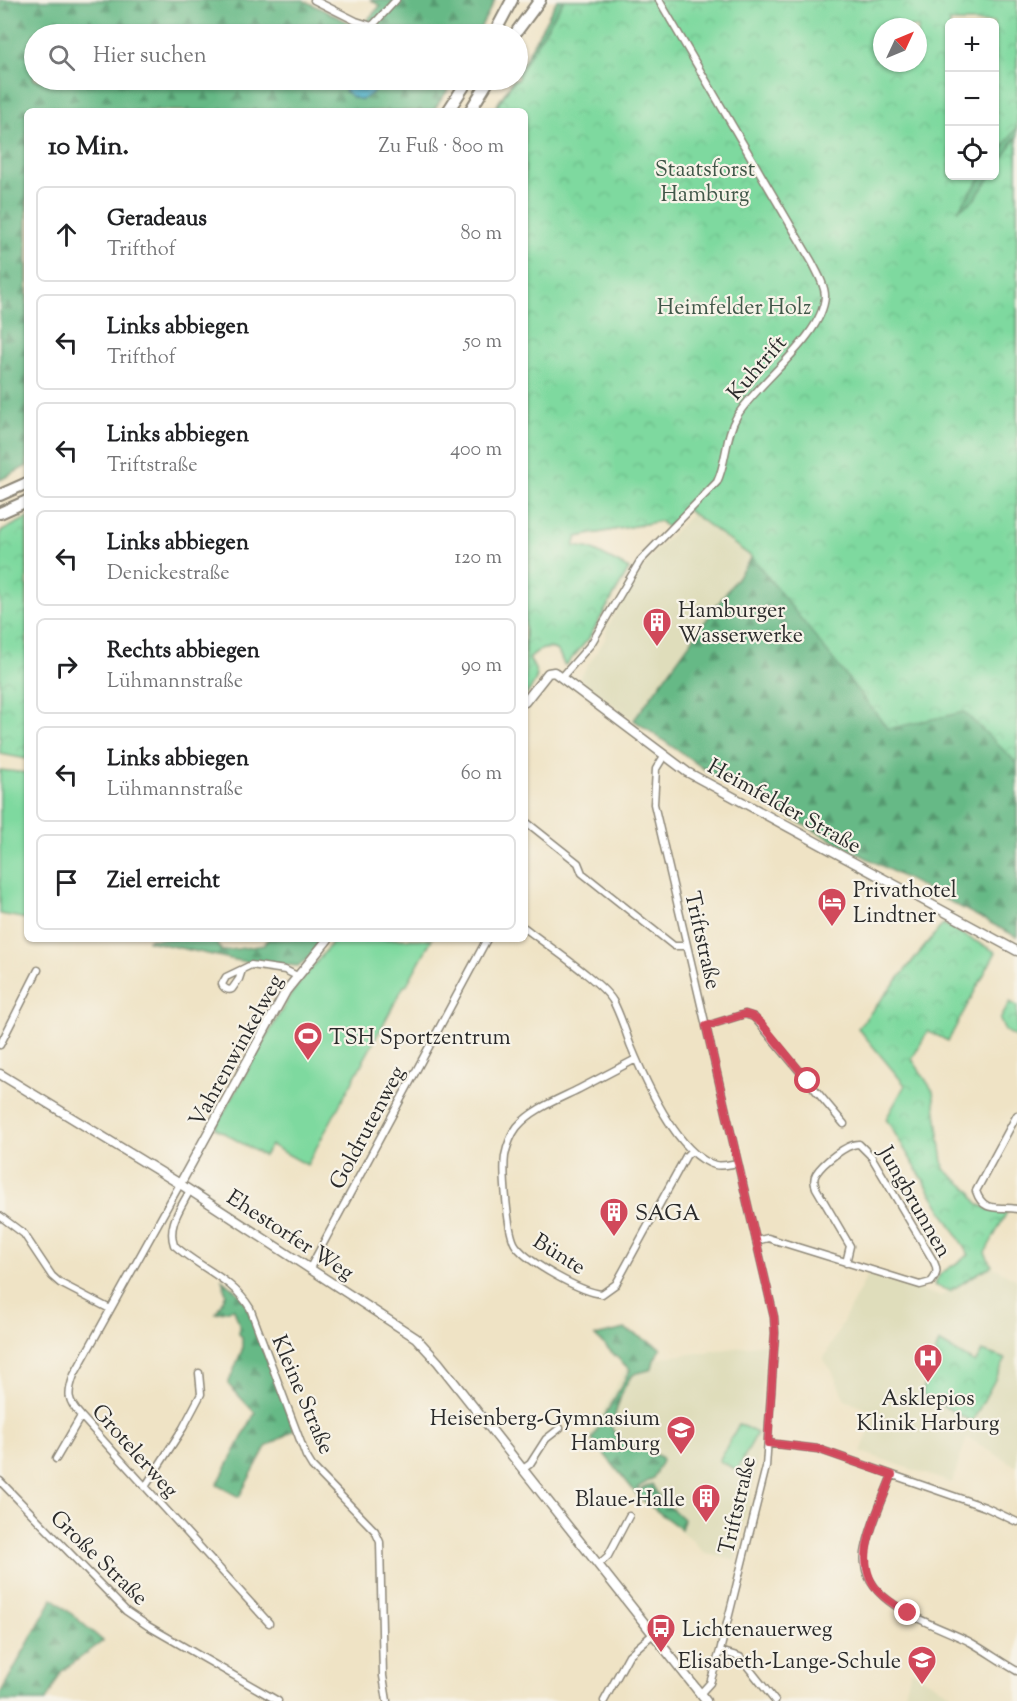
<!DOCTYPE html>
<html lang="de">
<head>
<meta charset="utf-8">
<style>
	:root { --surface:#fff; --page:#f6f6f6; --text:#202124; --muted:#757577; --line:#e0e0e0 }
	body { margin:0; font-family:"Sorts Mill Goudy",serif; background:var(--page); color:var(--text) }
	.controls { position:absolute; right:18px; top:18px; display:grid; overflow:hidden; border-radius:9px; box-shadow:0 2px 4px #0004 }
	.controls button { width:54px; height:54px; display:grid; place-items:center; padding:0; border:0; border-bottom:2px solid var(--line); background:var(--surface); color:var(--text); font:30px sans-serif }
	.compass { position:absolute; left:873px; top:18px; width:54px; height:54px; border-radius:50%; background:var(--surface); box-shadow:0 2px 4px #0004; rotate:46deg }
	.stop { position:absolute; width:18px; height:18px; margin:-14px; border:4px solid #d1495b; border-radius:50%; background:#fff }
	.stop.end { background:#d1495b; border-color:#fff; box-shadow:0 2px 6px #0008 }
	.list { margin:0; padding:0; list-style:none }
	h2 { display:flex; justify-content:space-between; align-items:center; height:78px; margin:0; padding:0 24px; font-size:26px }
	h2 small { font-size:20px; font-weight:400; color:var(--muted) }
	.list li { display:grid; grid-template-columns:39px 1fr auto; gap:18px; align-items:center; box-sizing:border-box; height:96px; margin:0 12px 12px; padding:0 12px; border:2px solid var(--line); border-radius:9px }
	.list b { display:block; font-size:22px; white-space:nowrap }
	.list p { margin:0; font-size:20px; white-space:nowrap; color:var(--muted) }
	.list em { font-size:20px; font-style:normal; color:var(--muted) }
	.icon { flex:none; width:33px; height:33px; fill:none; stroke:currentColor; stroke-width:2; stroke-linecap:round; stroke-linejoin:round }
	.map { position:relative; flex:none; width:1017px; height:1701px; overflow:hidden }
	.search { position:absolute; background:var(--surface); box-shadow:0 2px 4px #0004; left:24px; top:24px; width:504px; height:66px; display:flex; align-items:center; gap:15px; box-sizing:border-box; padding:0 21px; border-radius:33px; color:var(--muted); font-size:22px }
	.panel { position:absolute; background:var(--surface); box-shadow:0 2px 4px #0004; left:24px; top:108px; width:504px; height:834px; border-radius:9px }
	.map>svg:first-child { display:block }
</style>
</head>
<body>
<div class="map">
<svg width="1017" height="1701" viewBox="0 0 1017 1701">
	<defs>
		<pattern id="forest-firs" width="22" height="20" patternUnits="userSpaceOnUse" patternTransform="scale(1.5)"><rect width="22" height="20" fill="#66b986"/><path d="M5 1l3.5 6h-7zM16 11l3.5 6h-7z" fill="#54976e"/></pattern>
		<pattern id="park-crowns" width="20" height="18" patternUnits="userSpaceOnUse" patternTransform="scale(1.5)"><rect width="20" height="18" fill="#7ed99f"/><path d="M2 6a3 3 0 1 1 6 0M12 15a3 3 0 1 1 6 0" fill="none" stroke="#6dba89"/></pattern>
		<pattern id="water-ripples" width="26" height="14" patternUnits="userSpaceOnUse" patternTransform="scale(1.5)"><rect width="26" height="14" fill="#4eb4cc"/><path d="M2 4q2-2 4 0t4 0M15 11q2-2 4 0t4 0" fill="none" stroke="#4193a6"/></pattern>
	</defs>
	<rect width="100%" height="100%" fill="#f7f3e8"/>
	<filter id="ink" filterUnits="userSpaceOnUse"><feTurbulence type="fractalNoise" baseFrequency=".0167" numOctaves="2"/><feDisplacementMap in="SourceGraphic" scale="12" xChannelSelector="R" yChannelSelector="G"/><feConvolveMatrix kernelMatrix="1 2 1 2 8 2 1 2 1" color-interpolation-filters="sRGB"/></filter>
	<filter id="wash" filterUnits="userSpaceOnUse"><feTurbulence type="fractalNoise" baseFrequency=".008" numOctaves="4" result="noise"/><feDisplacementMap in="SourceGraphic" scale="24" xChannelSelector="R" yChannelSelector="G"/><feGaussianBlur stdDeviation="1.35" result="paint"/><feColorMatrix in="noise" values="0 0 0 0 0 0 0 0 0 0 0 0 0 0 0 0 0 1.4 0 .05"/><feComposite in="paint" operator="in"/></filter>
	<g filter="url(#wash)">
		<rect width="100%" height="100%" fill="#efe3c5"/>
		<path fill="#dfddbb" d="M693,513L752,557L634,720L579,679L605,639L607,628L620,605L640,573L657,549Z
			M992,1266L1017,1280V1467L967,1437L952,1483L861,1452L876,1413L845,1400L831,1369L823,1360L868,1274L940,1296L980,1272Z
			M765,1344L757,1471L735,1561L703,1552L692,1540L638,1499L589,1438L629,1362Z
			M911,1670L962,1701H903Z"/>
		<path fill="#7ed99f" stroke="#548265" stroke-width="1.5" d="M0,770L27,773V919L0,914Z
			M335,939H432L406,986H404L307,1165L271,1145L264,1156L215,1128L291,994Z
			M739,1424L757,1433L737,1470L719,1461Z"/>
		<path fill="url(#forest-firs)" stroke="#487258" stroke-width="1.5" fill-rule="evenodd" d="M0,0H303L360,28L380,6L371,0H495L477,34H34V80H346L345,86L372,83L367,80H455L433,111H27V466L0,480Z
			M557,0H1017V937L726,784L634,720L752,557L689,510L685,509L667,527L660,521L577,537L574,546L591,549L629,569L589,638L568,663L565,665C562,662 562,659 560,655C553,642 535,650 529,659L537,676L525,696V111H493L513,80H518V72ZM950,22H994V176H950ZM882,27H918V63H882Z
			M149,939H218L215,941L222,951L264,945L268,939H323L307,959L298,966L240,961L148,941Z
			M222,1279L243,1297L294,1430L266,1447L239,1497L217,1485L255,1413L228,1384L242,1350V1337L239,1334V1324L234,1309L216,1313L226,1294Z
			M625,1329L661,1348L654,1360L652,1369C647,1371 642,1372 637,1373C622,1378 617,1414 611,1426L617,1438L661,1457L662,1461L653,1478L637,1488L639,1490L652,1484L659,1497L684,1520L681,1529L640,1498L592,1439L630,1370L595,1336Z
			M53,1598L103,1641L61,1672L46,1701H0V1694Z"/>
		<path fill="url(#park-crowns)" stroke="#548265" stroke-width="1.5" fill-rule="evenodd" d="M564,0H1017V127L995,158L994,22H950V176H982L958,210L974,200L991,176H994L995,170L1017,137V763L964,712L888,729L752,557L686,509L667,527L660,521L577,537L574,546L591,549L629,569L589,638L568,663L565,665C562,662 562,659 560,655C553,642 535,650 529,659C541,675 537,682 525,696V111H494L514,80H518V74ZM882,27H918V63H882Z
			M27,518V759L0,754V532Z
			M943,924L996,952L948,1041L928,1031L912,1059L933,1091L944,1169L972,1192C975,1209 994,1211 1007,1212L985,1253L992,1266L980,1272L950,1291L934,1285L940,1274L969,1255L886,1119L905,1085L858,1028Z
			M1010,1002L1017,1006V1038L1005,1031L1000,1020Z
			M939,1342L975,1363L982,1351L1006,1359L972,1422L922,1394Z"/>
		<path fill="url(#water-ripples)" stroke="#3c707c" stroke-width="1.5" d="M346,80C359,79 370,76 375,91L362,100L352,97L345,91Z"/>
	</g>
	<g filter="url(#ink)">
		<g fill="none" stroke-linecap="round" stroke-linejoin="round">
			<g stroke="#8d8778" stroke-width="9">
				<path id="street" d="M314,0L356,21L372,26L396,0
					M562,677L591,644L640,561L717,482C727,461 725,436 737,416C758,381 823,337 825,296C825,285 817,272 812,262L659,0
					M664,756L656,769L654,804L774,1317L775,1333L766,1467L720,1651L710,1683L700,1694
					M525,821L578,863L582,873L674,946H687
					M525,928C546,945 601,981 613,1001C620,1014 625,1030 630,1044C644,1078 677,1155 715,1165C722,1167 730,1164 738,1163
					M242,970L239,979L232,989C228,991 223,988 222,984L226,977L251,965L285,970L297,976
					M706,1026L745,1014L754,1017L844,1124
					M0,1045L38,970
					M636,1059C617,1069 598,1079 579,1089C559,1099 532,1109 517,1127C511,1135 507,1146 505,1156C503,1171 507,1235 516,1246C529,1263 581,1292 602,1294L616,1284L686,1156L691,1151
					M1017,1115L976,1191C984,1215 1000,1205 1017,1209
					M180,1184L74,1375C67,1394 67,1400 81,1416L269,1623
					M190,1190C181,1208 167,1225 174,1245C199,1268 232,1278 250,1308L306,1456L312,1466L375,1531L380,1542L383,1676L387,1701
					M0,1216L24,1234L52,1276L60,1283L110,1309
					M756,1241L768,1238L920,1285L931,1282C937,1275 938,1270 934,1262L871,1156L859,1144C847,1143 822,1164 816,1174C813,1179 814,1183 816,1188L850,1246L846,1263
					M310,1268L487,939
					M768,1443L818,1449L985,1507L1017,1522
					M56,1459L81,1416
					M523,1469L530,1464L546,1439L560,1428
					M892,1475C883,1499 869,1528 865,1553C858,1604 936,1624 970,1642C986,1651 1001,1662 1017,1671
					M0,1481L126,1611L148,1626L278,1701
					M145,1487L183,1428L201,1394L199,1373
					M598,1565L608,1556L629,1516
					M720,1651L740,1657L775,1701
					M604,1701L629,1655L653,1634"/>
			</g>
			<g stroke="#8d8778" stroke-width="11">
				<path id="secondary" d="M525,702L548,673L554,672L687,772L1017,951
					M0,1074L180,1184L416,1338L438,1362L706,1701
					M180,1184L286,991L328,939"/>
			</g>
			<g stroke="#8d8778" stroke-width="14">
				<path id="highway" d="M517,31L540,0
					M494,34L512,0
					M448,111L468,80
					M470,111L489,80
					M0,495L27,483
					M0,513L27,501"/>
			</g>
			<use href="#street" stroke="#fff" stroke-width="6"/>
			<use href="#secondary" stroke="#fff" stroke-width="8"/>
			<use href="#highway" stroke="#fff" stroke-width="10"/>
		</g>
	</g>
	<g fill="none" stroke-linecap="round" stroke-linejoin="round" filter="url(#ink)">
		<path stroke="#d1495b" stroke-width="8" d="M808,1081L761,1023L752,1016L745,1014L706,1026L774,1317L775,1333L768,1443L818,1449L892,1475C880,1510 847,1563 881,1594C889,1602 899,1607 908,1613"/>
	</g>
	<defs>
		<g id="building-pin" transform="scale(1.5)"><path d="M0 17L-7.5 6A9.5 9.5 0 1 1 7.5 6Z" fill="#d1495b" stroke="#f7f3e8"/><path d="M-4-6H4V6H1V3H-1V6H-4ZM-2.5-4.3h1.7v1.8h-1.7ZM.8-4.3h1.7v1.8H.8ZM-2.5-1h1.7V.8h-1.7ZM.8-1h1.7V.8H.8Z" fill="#fff"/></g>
		<g id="hotel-pin" transform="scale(1.5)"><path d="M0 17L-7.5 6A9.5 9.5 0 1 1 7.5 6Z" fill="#d1495b" stroke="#f7f3e8"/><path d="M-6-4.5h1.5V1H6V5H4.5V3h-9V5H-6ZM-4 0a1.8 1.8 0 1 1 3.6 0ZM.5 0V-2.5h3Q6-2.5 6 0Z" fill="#fff"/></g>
		<g id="stadium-pin" transform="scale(1.5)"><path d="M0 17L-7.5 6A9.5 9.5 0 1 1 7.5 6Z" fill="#d1495b" stroke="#f7f3e8"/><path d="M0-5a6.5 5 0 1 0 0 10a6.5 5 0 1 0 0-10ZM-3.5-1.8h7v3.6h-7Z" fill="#fff"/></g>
		<g id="hospital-pin" transform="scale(1.5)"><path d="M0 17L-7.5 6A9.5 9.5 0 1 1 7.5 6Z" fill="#d1495b" stroke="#f7f3e8"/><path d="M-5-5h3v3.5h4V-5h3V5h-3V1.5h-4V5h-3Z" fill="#fff"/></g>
		<g id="school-pin" transform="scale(1.5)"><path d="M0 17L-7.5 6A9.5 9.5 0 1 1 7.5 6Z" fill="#d1495b" stroke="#f7f3e8"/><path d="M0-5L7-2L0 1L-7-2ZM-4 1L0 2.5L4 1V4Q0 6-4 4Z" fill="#fff"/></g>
		<g id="bus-pin" transform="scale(1.5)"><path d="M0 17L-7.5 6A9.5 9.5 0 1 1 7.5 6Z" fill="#d1495b" stroke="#f7f3e8"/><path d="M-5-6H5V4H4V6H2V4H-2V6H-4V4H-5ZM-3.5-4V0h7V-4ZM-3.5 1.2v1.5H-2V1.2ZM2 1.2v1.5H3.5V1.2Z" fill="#fff"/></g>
	</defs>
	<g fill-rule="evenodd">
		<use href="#building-pin" x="657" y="622"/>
		<use href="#hotel-pin" x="832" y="902"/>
		<use href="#stadium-pin" x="308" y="1036"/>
		<use href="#building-pin" x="614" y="1212"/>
		<use href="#hospital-pin" x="928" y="1358"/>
		<use href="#school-pin" x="681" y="1430"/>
		<use href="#building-pin" x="706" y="1498"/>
		<use href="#bus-pin" x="661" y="1628"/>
		<use href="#school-pin" x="922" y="1660"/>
	</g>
	<g text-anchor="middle" stroke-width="4.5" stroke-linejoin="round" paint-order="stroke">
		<g font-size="22" fill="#405648" stroke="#f7f3e8">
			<text x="705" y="176">Staatsforst<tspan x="705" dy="25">Hamburg</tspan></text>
			<text x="734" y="314">Heimfelder Holz</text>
		</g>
		<g font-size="22" fill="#2b2b2b" stroke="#f7f3e8">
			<text transform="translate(756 367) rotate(-49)" y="8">Kuhtrift</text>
			<text transform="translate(785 805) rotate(29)" y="8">Heimfelder Straße</text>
			<text transform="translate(704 940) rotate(77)" y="8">Triftstraße</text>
			<text transform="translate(235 1050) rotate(-61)" y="8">Vahrenwinkelweg</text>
			<text transform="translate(366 1127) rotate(-62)" y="8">Goldrutenweg</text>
			<text transform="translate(916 1201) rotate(60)" y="8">Jungbrunnen</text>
			<text transform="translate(291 1234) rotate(33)" y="8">Ehestorfer Weg</text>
			<text transform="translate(560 1253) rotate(32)" y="8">Bünte</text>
			<text transform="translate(304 1394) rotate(67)" y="8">Kleine Straße</text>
			<text transform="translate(136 1450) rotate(48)" y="8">Grotelerweg</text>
			<text transform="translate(736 1505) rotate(-77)" y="8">Triftstraße</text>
			<text transform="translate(100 1557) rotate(44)" y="8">Große Straße</text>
		</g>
		<g font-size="22" fill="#2b2b2b" stroke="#f7f3e8" text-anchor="start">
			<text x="678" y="617">Hamburger<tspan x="678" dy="25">Wasserwerke</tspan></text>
			<text x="853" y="897">Privathotel<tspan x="853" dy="25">Lindtner</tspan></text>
			<text x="329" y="1044">TSH Sportzentrum</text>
			<text x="635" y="1220">SAGA</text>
			<text x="928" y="1405" text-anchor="middle">Asklepios<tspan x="928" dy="25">Klinik Harburg</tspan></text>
			<text x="660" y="1425" text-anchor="end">Heisenberg-Gymnasium<tspan x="660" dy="25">Hamburg</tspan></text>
			<text x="685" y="1506" text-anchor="end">Blaue-Halle</text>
			<text x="682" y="1636">Lichtenauerweg</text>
			<text x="901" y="1668" text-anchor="end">Elisabeth-Lange-Schule</text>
		</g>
	</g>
</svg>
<div class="controls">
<button>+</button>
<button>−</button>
<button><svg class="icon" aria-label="locate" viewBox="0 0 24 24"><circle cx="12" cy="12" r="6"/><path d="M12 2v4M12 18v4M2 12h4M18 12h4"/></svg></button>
</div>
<svg class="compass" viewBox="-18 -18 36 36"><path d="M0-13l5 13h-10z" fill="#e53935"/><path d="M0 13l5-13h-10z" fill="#757577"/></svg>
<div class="stop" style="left:808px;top:1081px"></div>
<div class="stop end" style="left:908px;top:1613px"></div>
<div class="search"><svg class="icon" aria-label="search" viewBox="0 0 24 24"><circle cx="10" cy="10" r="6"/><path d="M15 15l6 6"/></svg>Hier suchen</div>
<section class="panel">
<h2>10 Min.<small>Zu Fuß · 800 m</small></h2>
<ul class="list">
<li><svg class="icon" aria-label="ahead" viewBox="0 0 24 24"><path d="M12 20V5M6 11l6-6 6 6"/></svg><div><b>Geradeaus</b><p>Trifthof</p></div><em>80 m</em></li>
<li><svg class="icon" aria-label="left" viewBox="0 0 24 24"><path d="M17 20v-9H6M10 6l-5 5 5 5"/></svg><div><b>Links abbiegen</b><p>Trifthof</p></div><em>50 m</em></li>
<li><svg class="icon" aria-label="left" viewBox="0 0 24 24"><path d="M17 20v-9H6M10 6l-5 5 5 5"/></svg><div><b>Links abbiegen</b><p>Triftstraße</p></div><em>400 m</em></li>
<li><svg class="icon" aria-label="left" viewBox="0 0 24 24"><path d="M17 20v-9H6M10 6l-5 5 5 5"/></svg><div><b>Links abbiegen</b><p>Denickestraße</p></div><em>120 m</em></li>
<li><svg class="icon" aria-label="right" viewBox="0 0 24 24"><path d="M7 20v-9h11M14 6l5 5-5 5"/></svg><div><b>Rechts abbiegen</b><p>Lühmannstraße</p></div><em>90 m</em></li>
<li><svg class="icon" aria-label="left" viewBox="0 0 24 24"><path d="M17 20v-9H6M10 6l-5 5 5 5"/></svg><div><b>Links abbiegen</b><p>Lühmannstraße</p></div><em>60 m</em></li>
<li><svg class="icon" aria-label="arrive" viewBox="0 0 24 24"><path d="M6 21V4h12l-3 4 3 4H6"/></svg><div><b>Ziel erreicht</b></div></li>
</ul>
</section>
</div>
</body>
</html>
